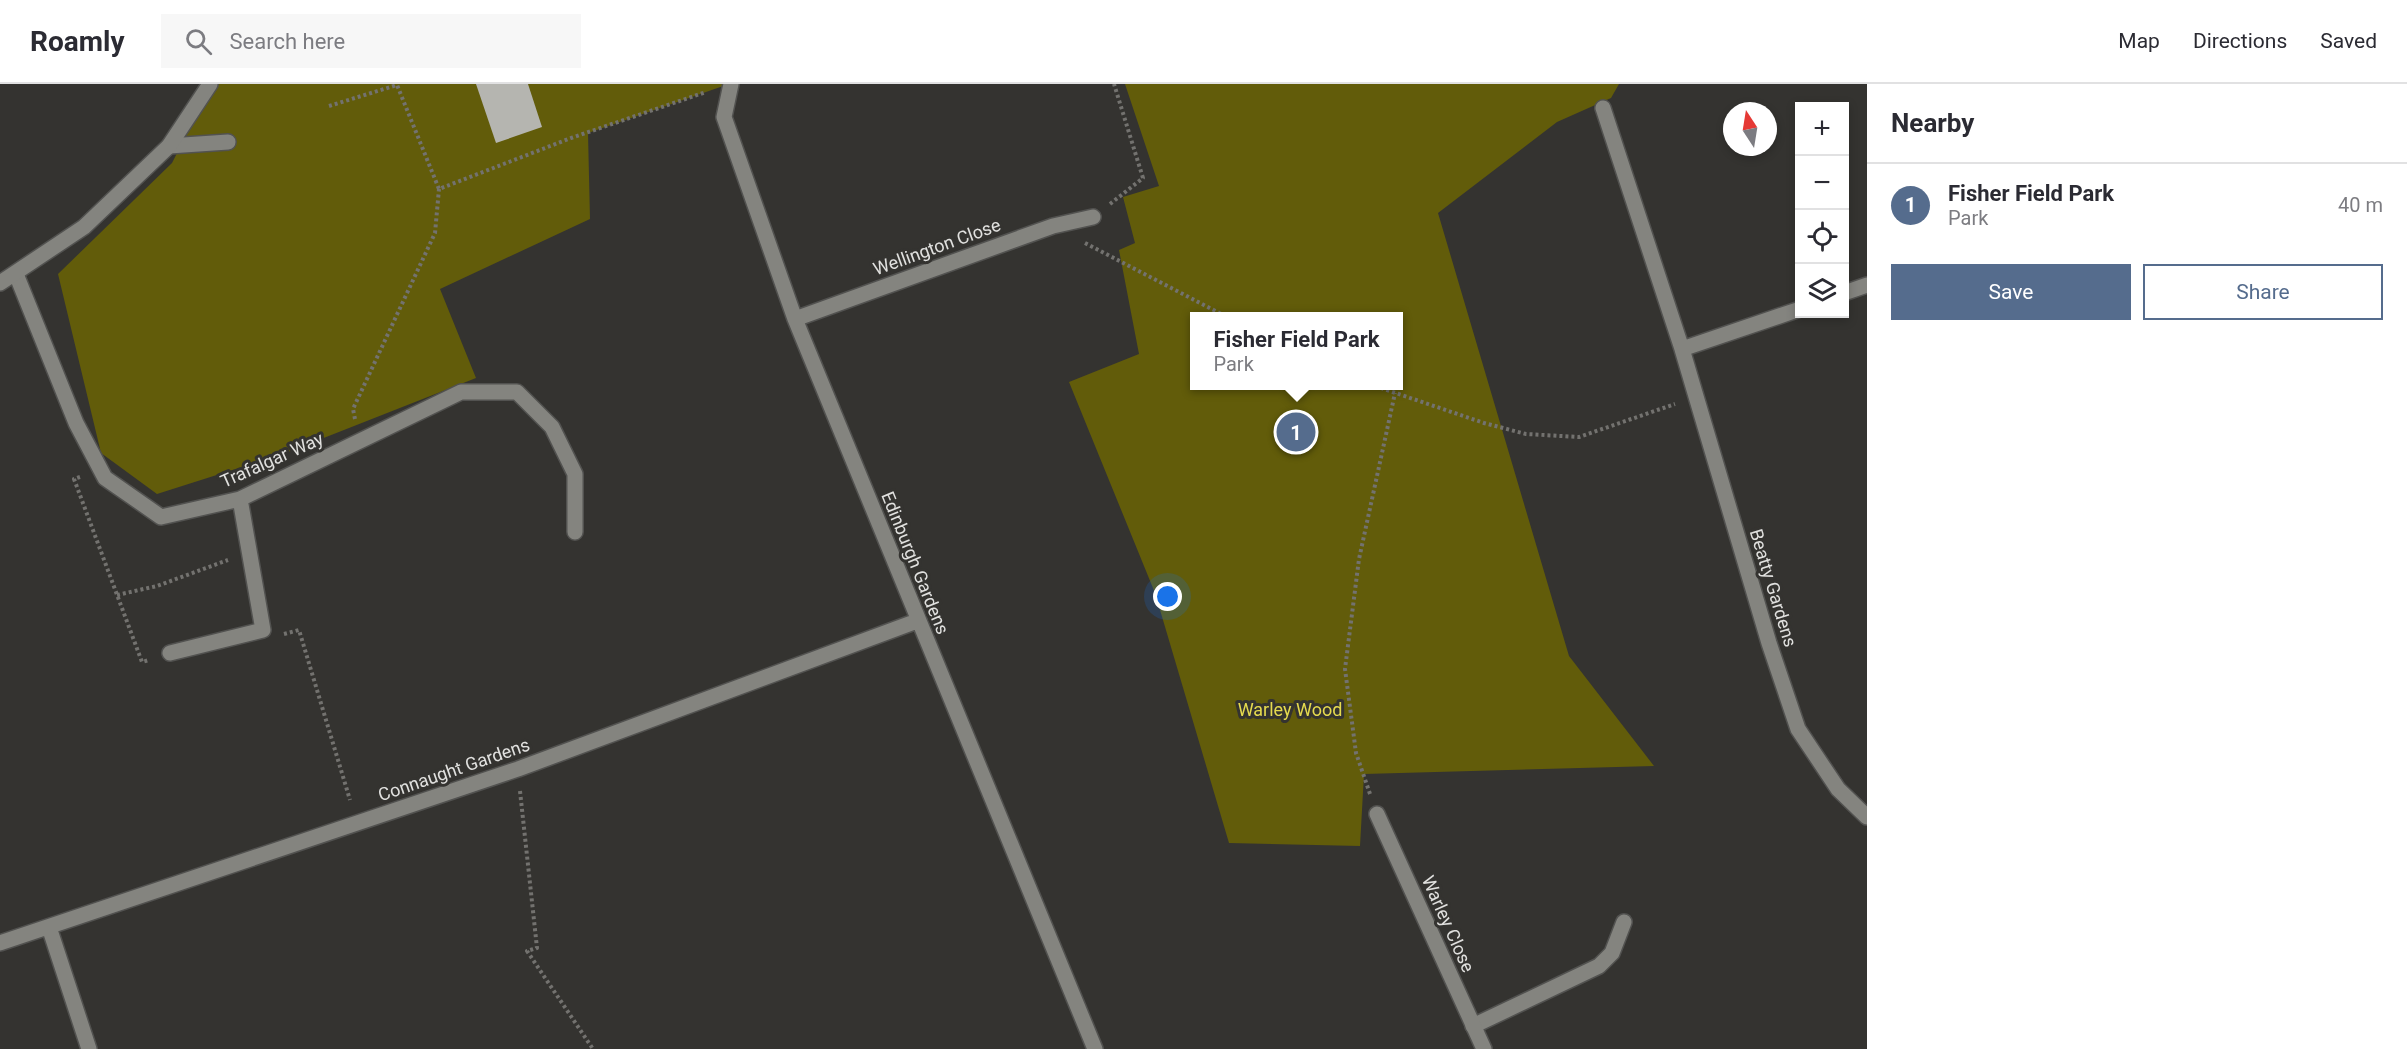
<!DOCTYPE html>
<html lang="en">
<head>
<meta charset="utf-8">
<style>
	:root { --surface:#fff; --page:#f7f7f7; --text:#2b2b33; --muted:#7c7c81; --line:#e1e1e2; --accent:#556c8d }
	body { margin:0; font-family:Roboto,sans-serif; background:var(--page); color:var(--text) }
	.controls { position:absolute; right:18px; top:18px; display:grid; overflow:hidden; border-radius:0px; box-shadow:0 3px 9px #0003 }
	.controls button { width:54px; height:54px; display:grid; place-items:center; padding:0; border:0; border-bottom:2px solid var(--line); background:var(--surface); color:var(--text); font:30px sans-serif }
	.compass { position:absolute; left:1723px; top:18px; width:54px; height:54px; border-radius:50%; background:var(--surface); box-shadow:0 3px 9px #0003; rotate:348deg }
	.you { position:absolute; left:1168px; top:513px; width:21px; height:21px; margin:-15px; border:4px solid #fff; border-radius:50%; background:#1a73e8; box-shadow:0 0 0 9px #1a73e833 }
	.badge { display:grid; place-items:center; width:39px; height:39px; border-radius:50%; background:var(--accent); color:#fff; font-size:20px; font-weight:700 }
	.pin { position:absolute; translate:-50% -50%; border:3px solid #fff; box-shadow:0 2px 6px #0006 }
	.popup { position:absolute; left:1190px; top:228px; width:213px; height:78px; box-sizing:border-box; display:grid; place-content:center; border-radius:0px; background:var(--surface); filter:drop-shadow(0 2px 4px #0005); font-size:20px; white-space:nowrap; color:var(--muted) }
	.popup b { font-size:22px; color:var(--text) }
	.popup::after { content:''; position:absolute; left:50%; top:100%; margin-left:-12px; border:12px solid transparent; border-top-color:var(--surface) }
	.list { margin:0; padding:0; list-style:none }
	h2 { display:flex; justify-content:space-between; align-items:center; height:78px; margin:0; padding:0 24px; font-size:26px }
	h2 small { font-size:20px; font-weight:400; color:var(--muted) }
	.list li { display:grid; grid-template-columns:39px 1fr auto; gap:18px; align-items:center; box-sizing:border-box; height:84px; padding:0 24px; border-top:2px solid var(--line) }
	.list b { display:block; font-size:22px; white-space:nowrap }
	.list p { margin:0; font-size:20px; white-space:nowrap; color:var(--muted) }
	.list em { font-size:20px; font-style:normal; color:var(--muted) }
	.actions { display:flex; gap:12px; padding:18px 24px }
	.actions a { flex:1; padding:14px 0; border:2px solid var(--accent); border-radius:0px; text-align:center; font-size:21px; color:var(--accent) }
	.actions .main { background:var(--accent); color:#fff }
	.icon { flex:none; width:33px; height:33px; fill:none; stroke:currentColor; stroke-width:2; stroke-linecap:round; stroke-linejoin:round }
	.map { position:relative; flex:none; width:1867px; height:965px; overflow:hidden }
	header { display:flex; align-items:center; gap:36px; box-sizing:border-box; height:84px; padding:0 30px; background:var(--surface); border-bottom:2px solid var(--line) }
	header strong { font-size:28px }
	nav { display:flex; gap:33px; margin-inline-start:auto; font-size:21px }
	.search { width:420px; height:54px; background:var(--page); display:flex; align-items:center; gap:15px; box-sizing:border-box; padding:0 21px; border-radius:0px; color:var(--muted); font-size:22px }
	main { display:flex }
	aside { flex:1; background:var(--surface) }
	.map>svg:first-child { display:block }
</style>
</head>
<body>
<header>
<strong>Roamly</strong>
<div class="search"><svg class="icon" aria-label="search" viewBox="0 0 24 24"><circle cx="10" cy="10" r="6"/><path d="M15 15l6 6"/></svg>Search here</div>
<nav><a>Map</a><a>Directions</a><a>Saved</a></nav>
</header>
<main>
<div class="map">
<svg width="1867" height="965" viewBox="0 0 1867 965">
	<rect width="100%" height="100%" fill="#343330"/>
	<path fill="#625c0a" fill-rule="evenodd" d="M212,0H729L588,49L590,135L440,205L476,294L283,370L157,410L101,369L58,190L172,79Z
		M1125,0H1619L1611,14L1557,38L1438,129L1569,572L1654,682L1364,690L1360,762L1229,759L1155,509L1069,298L1139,270L1119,166L1135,159L1123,113L1159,102ZM1194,232H1398V302H1194Z"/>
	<path fill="#b5b5b0" d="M476,0H528L542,43L496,59Z"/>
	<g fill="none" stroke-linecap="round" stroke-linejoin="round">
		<g stroke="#525250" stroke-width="18">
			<path id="lane" d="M169,62L228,58
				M1473,942L1599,882L1612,869L1624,838"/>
		</g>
		<g stroke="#525250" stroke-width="18">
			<path id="street" d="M731,0L724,33L795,235L1095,965
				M1603,24L1682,265L1769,559L1798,645L1838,705L1867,733
				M16,190L76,339L105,394L161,433L240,415L461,308H517L552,343L575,390V448
				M1844,209L1867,201
				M795,235L1053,142L1093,133
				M1682,265L1800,225
				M170,569L263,546L240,415
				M1377,730L1484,965
				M49,843L89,965
				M0,859L518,685L917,537"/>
		</g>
		<g stroke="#525250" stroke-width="18">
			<path id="secondary" d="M0,199L84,143L169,62L210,0"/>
		</g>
		<path stroke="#73726f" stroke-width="4" stroke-dasharray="3 3" stroke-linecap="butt" d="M329,22L397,1L439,105L571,54L706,8
			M1110,120L1143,94L1114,0
			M1085,159L1225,232
			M1375,302L1484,339L1526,350L1579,353L1675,320
			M355,335L353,325L435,149L439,105
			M80,393L74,395L142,578L149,576
			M117,511L157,502L228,476
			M284,550L299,546L350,716
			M520,707L537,864L527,867L593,965
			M1370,710L1356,669L1345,585L1359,475L1395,309"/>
		<use href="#lane" stroke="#84847f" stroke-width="15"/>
		<use href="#street" stroke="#84847f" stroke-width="15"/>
		<use href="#secondary" stroke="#84847f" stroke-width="15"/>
	</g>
	<g text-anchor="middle" stroke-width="6" stroke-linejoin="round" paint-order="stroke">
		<g font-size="18" fill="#e1e1df" stroke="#343330">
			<text transform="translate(937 163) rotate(-20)" y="6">Wellington Close</text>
			<text transform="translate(272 376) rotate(-24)" y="6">Trafalgar Way</text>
			<text transform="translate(915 479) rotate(68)" y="6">Edinburgh Gardens</text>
			<text transform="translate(1773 504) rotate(73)" y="6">Beatty Gardens</text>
			<text transform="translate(454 686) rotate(-19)" y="6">Connaught Gardens</text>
			<text transform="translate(1448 840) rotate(66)" y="6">Warley Close</text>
		</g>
		<g font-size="18" fill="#e5da4e" stroke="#343330">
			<text x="1290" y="632">Warley Wood</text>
		</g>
	</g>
</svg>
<div class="controls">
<button>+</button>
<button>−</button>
<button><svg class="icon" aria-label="locate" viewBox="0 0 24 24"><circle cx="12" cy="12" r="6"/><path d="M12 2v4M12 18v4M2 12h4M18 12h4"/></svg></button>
<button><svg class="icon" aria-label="layers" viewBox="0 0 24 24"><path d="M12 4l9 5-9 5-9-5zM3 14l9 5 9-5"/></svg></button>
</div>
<svg class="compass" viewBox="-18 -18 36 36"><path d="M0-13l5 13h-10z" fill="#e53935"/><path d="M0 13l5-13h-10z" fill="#7c7c81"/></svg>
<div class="you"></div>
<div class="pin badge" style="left:1296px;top:348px">1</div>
<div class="popup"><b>Fisher Field Park</b>Park</div>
</div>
<aside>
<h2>Nearby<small></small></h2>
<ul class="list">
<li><span class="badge">1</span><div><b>Fisher Field Park</b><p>Park</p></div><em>40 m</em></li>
</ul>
<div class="actions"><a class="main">Save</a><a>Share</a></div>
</aside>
</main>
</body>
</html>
